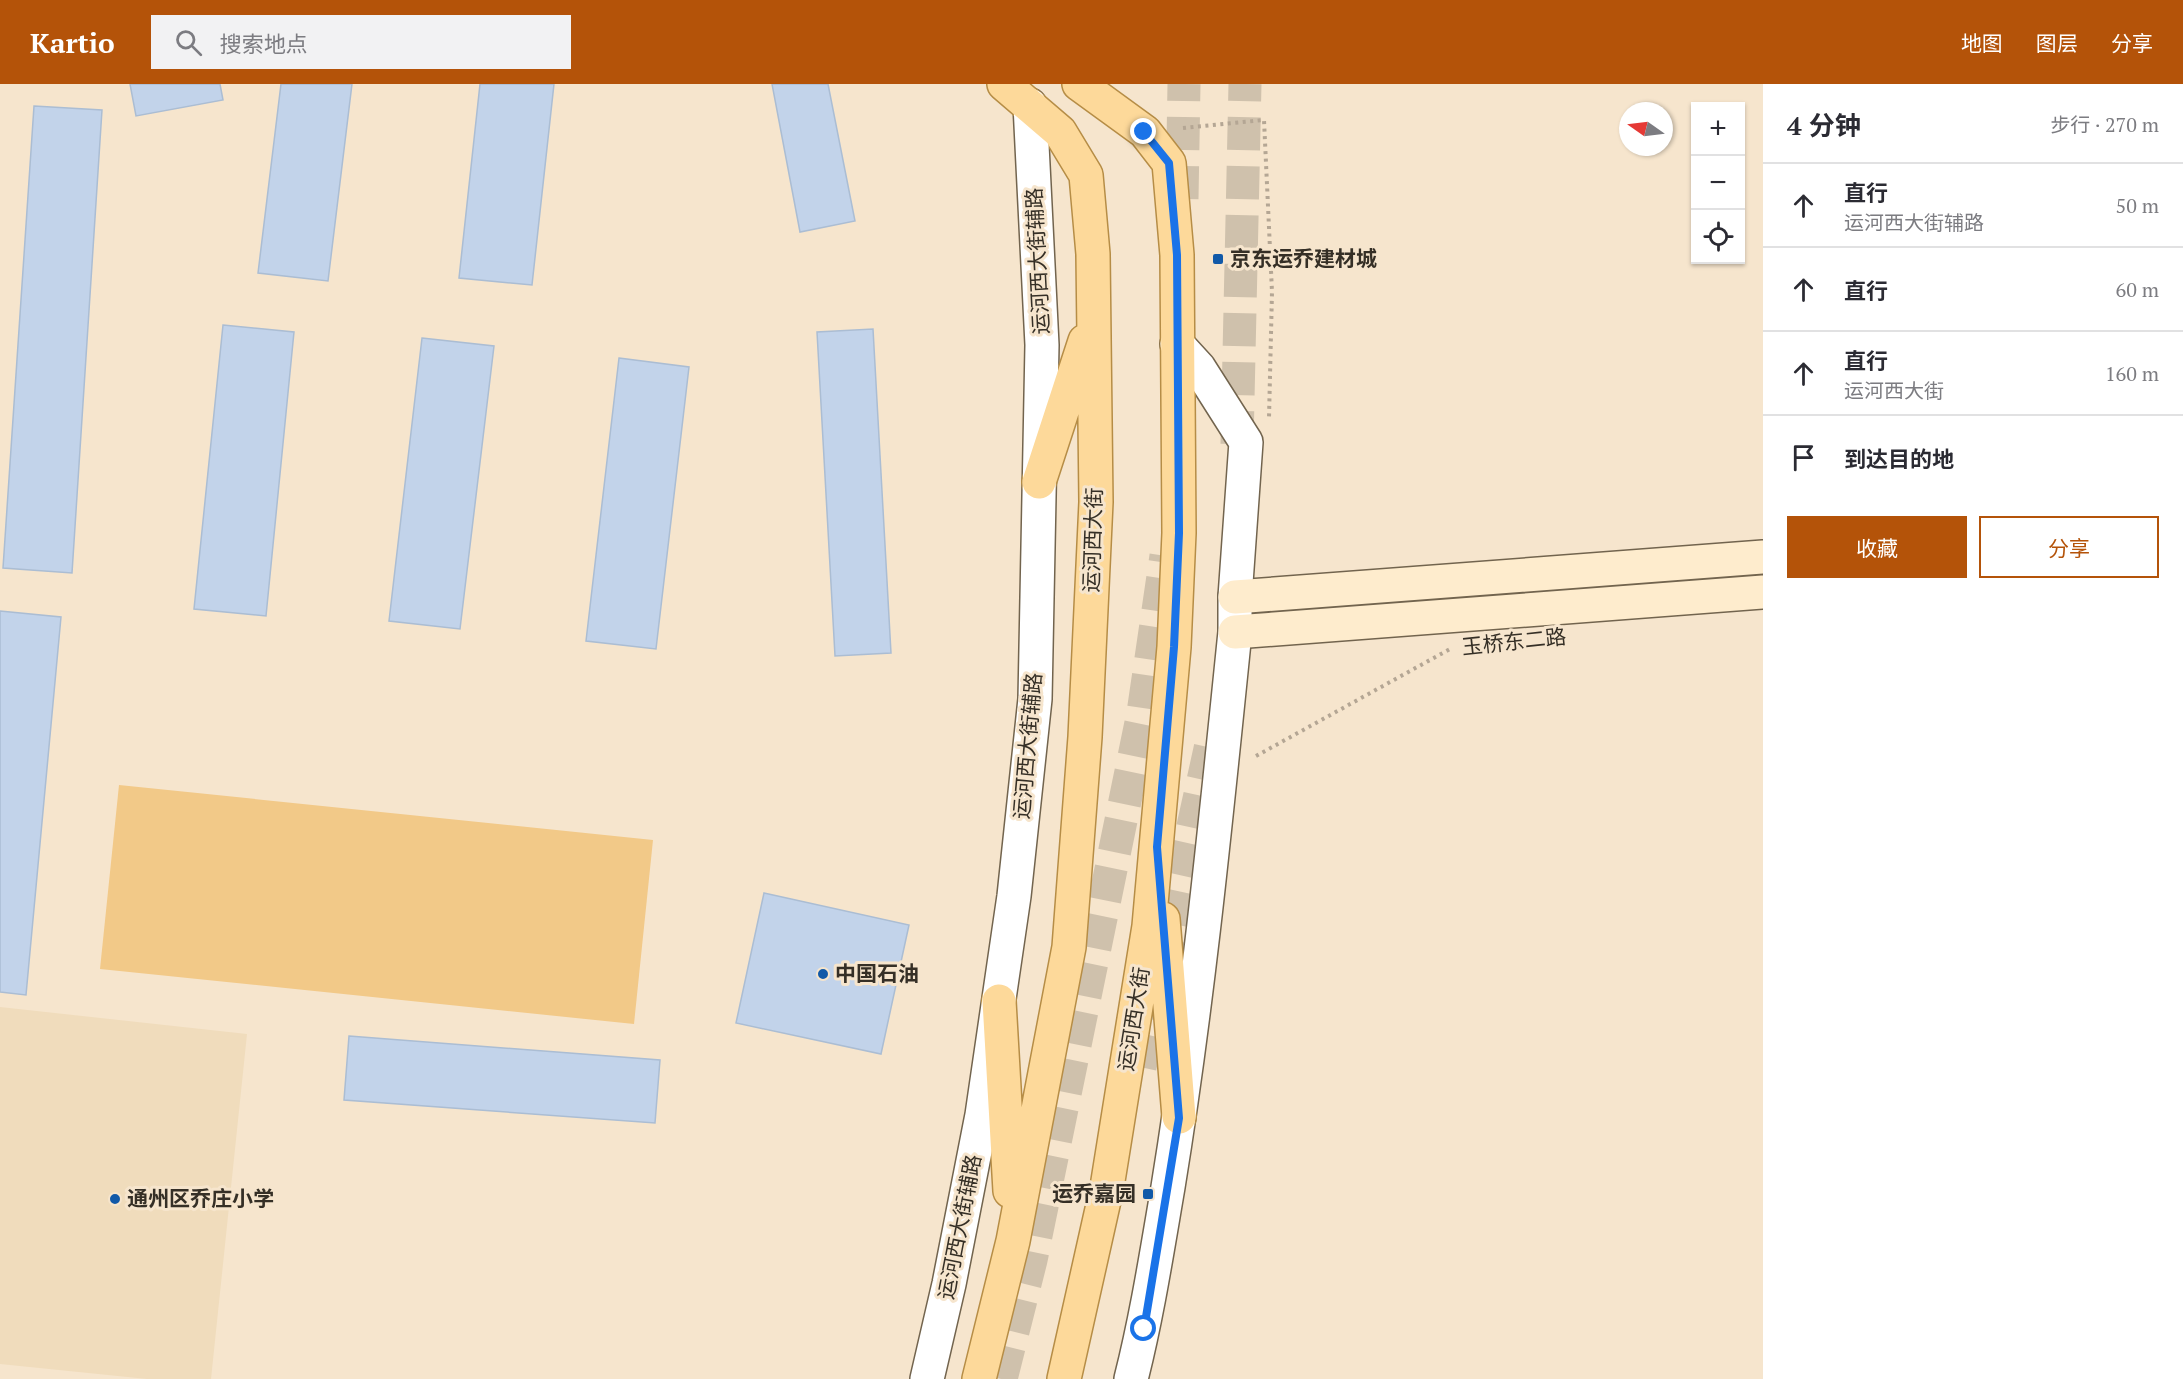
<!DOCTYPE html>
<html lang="zh">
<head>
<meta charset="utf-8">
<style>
	:root { --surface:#fff; --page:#f2f2f3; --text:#2b2b33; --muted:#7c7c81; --line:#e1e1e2; --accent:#b45309 }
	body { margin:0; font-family:"PT Serif","Noto Sans SC",serif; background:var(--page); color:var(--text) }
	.controls { position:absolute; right:18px; top:18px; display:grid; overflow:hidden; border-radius:0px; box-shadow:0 2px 4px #0004 }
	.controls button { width:54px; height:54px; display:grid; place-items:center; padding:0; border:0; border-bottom:2px solid var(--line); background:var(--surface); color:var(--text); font:30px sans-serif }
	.compass { position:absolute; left:1619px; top:18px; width:54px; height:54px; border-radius:50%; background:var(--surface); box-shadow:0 2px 4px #0004; rotate:284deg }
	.stop { position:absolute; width:18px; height:18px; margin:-14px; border:4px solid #1a73e8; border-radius:50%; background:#fff }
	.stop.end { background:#1a73e8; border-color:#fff; box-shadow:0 2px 6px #0008 }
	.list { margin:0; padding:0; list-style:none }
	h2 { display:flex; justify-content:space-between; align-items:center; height:78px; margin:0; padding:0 24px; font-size:26px }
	h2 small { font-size:20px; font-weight:400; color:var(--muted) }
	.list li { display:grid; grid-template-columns:39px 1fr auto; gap:18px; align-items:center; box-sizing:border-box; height:84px; padding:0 24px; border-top:2px solid var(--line) }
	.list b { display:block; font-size:22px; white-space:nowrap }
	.list p { margin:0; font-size:20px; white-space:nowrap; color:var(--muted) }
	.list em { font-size:20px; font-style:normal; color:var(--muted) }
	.actions { display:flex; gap:12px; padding:18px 24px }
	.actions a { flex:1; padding:14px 0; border:2px solid var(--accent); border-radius:0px; text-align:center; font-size:21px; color:var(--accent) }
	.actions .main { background:var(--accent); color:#fff }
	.icon { flex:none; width:33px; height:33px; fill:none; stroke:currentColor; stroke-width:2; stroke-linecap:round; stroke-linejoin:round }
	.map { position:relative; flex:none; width:1763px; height:1295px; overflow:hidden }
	header { display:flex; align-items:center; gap:36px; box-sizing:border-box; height:84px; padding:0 30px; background:var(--accent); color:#fff }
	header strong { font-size:28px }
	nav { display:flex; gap:33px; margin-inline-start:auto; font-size:21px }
	.search { width:420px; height:54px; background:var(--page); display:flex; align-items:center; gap:15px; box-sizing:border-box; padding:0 21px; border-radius:0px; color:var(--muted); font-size:22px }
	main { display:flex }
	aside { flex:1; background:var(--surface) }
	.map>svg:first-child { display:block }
</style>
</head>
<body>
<header>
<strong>Kartio</strong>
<div class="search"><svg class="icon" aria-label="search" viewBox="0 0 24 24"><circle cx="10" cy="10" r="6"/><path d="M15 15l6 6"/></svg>搜索地点</div>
<nav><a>地图</a><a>图层</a><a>分享</a></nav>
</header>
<main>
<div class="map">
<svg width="1763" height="1295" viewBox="0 0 1763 1295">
	<rect width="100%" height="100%" fill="#f6e5cd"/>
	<path fill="#f0dcbc" d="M0,923L247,950L211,1295H147L0,1280Z"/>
	<path fill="#f2c988" d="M119,701L653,756L634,940L100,885Z"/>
	<path fill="#c2d3ea" stroke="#abbdd3" stroke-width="1.5" d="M130,0H220L223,16L136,32Z
		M281,0H352L328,197L258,189Z
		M480,0H554L532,201L459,194Z
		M772,0H828L855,137L800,148Z
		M34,22L102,26L72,489L3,484Z
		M223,241L294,248L266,532L194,525Z
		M873,245L891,569L835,572L817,248Z
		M422,254L494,262L460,545L389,537Z
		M619,274L689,283L656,565L586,557Z
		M0,527L61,533L26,911L0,908Z
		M764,809L909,841L881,970L736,939Z
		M349,952L660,976L655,1039L344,1016Z"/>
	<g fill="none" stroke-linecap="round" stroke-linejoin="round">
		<path stroke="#cfc1ac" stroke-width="33" stroke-dasharray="33 16" stroke-linecap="butt" d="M1182,115L1184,0
			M1237,360L1245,0
			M1140,983L1212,656
			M1001,1295L1031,1176L1143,629L1166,472"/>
		<g stroke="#72644e" stroke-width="36">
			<path id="tertiary" d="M927,1295L949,1200L982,1031L1014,812L1035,615L1042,261L1030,21
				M1131,1295C1147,1232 1157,1167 1168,1103C1198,919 1216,734 1235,548V513L1246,358L1199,284L1177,260"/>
		</g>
		<g stroke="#72644e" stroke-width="36">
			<path id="secondary" d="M1235,513L1763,473
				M1235,548L1763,508"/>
		</g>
		<g stroke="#b68d46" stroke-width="36">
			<path id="primary" d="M1039,398L1085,257
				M1163,835L1179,1033
				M999,917L1010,1107
				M979,1295L1013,1157L1069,863L1085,653L1096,418L1093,170L1086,91L1060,48L1004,0
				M1064,1295L1107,1103L1149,842L1174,563L1179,449L1177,171L1169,79L1145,48L1079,0"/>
		</g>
		<path stroke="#b4a694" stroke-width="4" stroke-dasharray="3 4.5" stroke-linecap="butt" d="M1183,44L1264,36L1272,208L1269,334
			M1256,672L1450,565"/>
		<use href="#tertiary" stroke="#fff" stroke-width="33"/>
		<use href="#secondary" stroke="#feeccd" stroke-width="33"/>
		<use href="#primary" stroke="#fdd99a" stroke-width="33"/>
	</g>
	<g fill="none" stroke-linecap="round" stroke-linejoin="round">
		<path stroke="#1a73e8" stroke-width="8" d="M1144,1245L1179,1034L1157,763L1174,563L1179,449L1177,171L1169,79L1144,48"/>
	</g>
	<g fill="#1159a8" stroke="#f6e5cd" stroke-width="2">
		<rect x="1212" y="169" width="12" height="12" rx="3"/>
		<circle cx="823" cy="890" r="6"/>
		<rect x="1142" y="1104" width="12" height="12" rx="3"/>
		<circle cx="115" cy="1115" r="6"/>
	</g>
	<g text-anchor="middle" stroke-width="6" stroke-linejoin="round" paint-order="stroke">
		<g font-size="21" font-weight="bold" fill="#352f26" stroke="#f6e5cd" text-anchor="start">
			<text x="1230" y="182">京东运乔建材城</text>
			<text x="835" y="897">中国石油</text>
			<text x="1136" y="1117" text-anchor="end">运乔嘉园</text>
			<text x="127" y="1122">通州区乔庄小学</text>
		</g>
		<g font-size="21" fill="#352f26" stroke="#f6e5cd">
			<text transform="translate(1038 177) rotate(-93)" y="7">运河西大街辅路</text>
			<text transform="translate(1093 456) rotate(-88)" y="7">运河西大街</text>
			<text transform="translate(1514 558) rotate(-6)" y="7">玉桥东二路</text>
			<text transform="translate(1028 662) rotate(-85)" y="7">运河西大街辅路</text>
			<text transform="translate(1134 935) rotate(-81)" y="7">运河西大街</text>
			<text transform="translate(960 1143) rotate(-79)" y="7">运河西大街辅路</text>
		</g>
	</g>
</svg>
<div class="controls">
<button>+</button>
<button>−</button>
<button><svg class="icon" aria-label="locate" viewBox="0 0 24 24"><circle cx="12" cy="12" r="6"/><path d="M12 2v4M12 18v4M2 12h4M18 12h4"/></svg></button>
</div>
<svg class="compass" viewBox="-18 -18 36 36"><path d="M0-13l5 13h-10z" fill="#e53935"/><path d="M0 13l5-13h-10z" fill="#7c7c81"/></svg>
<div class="stop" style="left:1144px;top:1245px"></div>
<div class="stop end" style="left:1144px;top:48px"></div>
</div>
<aside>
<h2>4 分钟<small>步行 · 270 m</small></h2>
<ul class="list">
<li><svg class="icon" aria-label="ahead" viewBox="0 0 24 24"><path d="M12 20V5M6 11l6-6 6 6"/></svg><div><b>直行</b><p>运河西大街辅路</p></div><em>50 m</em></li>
<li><svg class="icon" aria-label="ahead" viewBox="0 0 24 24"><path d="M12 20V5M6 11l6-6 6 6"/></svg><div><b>直行</b></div><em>60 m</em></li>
<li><svg class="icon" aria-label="ahead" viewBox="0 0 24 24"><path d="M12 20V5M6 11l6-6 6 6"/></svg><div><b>直行</b><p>运河西大街</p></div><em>160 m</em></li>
<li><svg class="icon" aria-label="arrive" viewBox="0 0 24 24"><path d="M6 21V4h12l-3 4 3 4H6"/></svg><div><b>到达目的地</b></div></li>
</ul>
<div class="actions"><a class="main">收藏</a><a>分享</a></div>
</aside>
</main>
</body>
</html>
